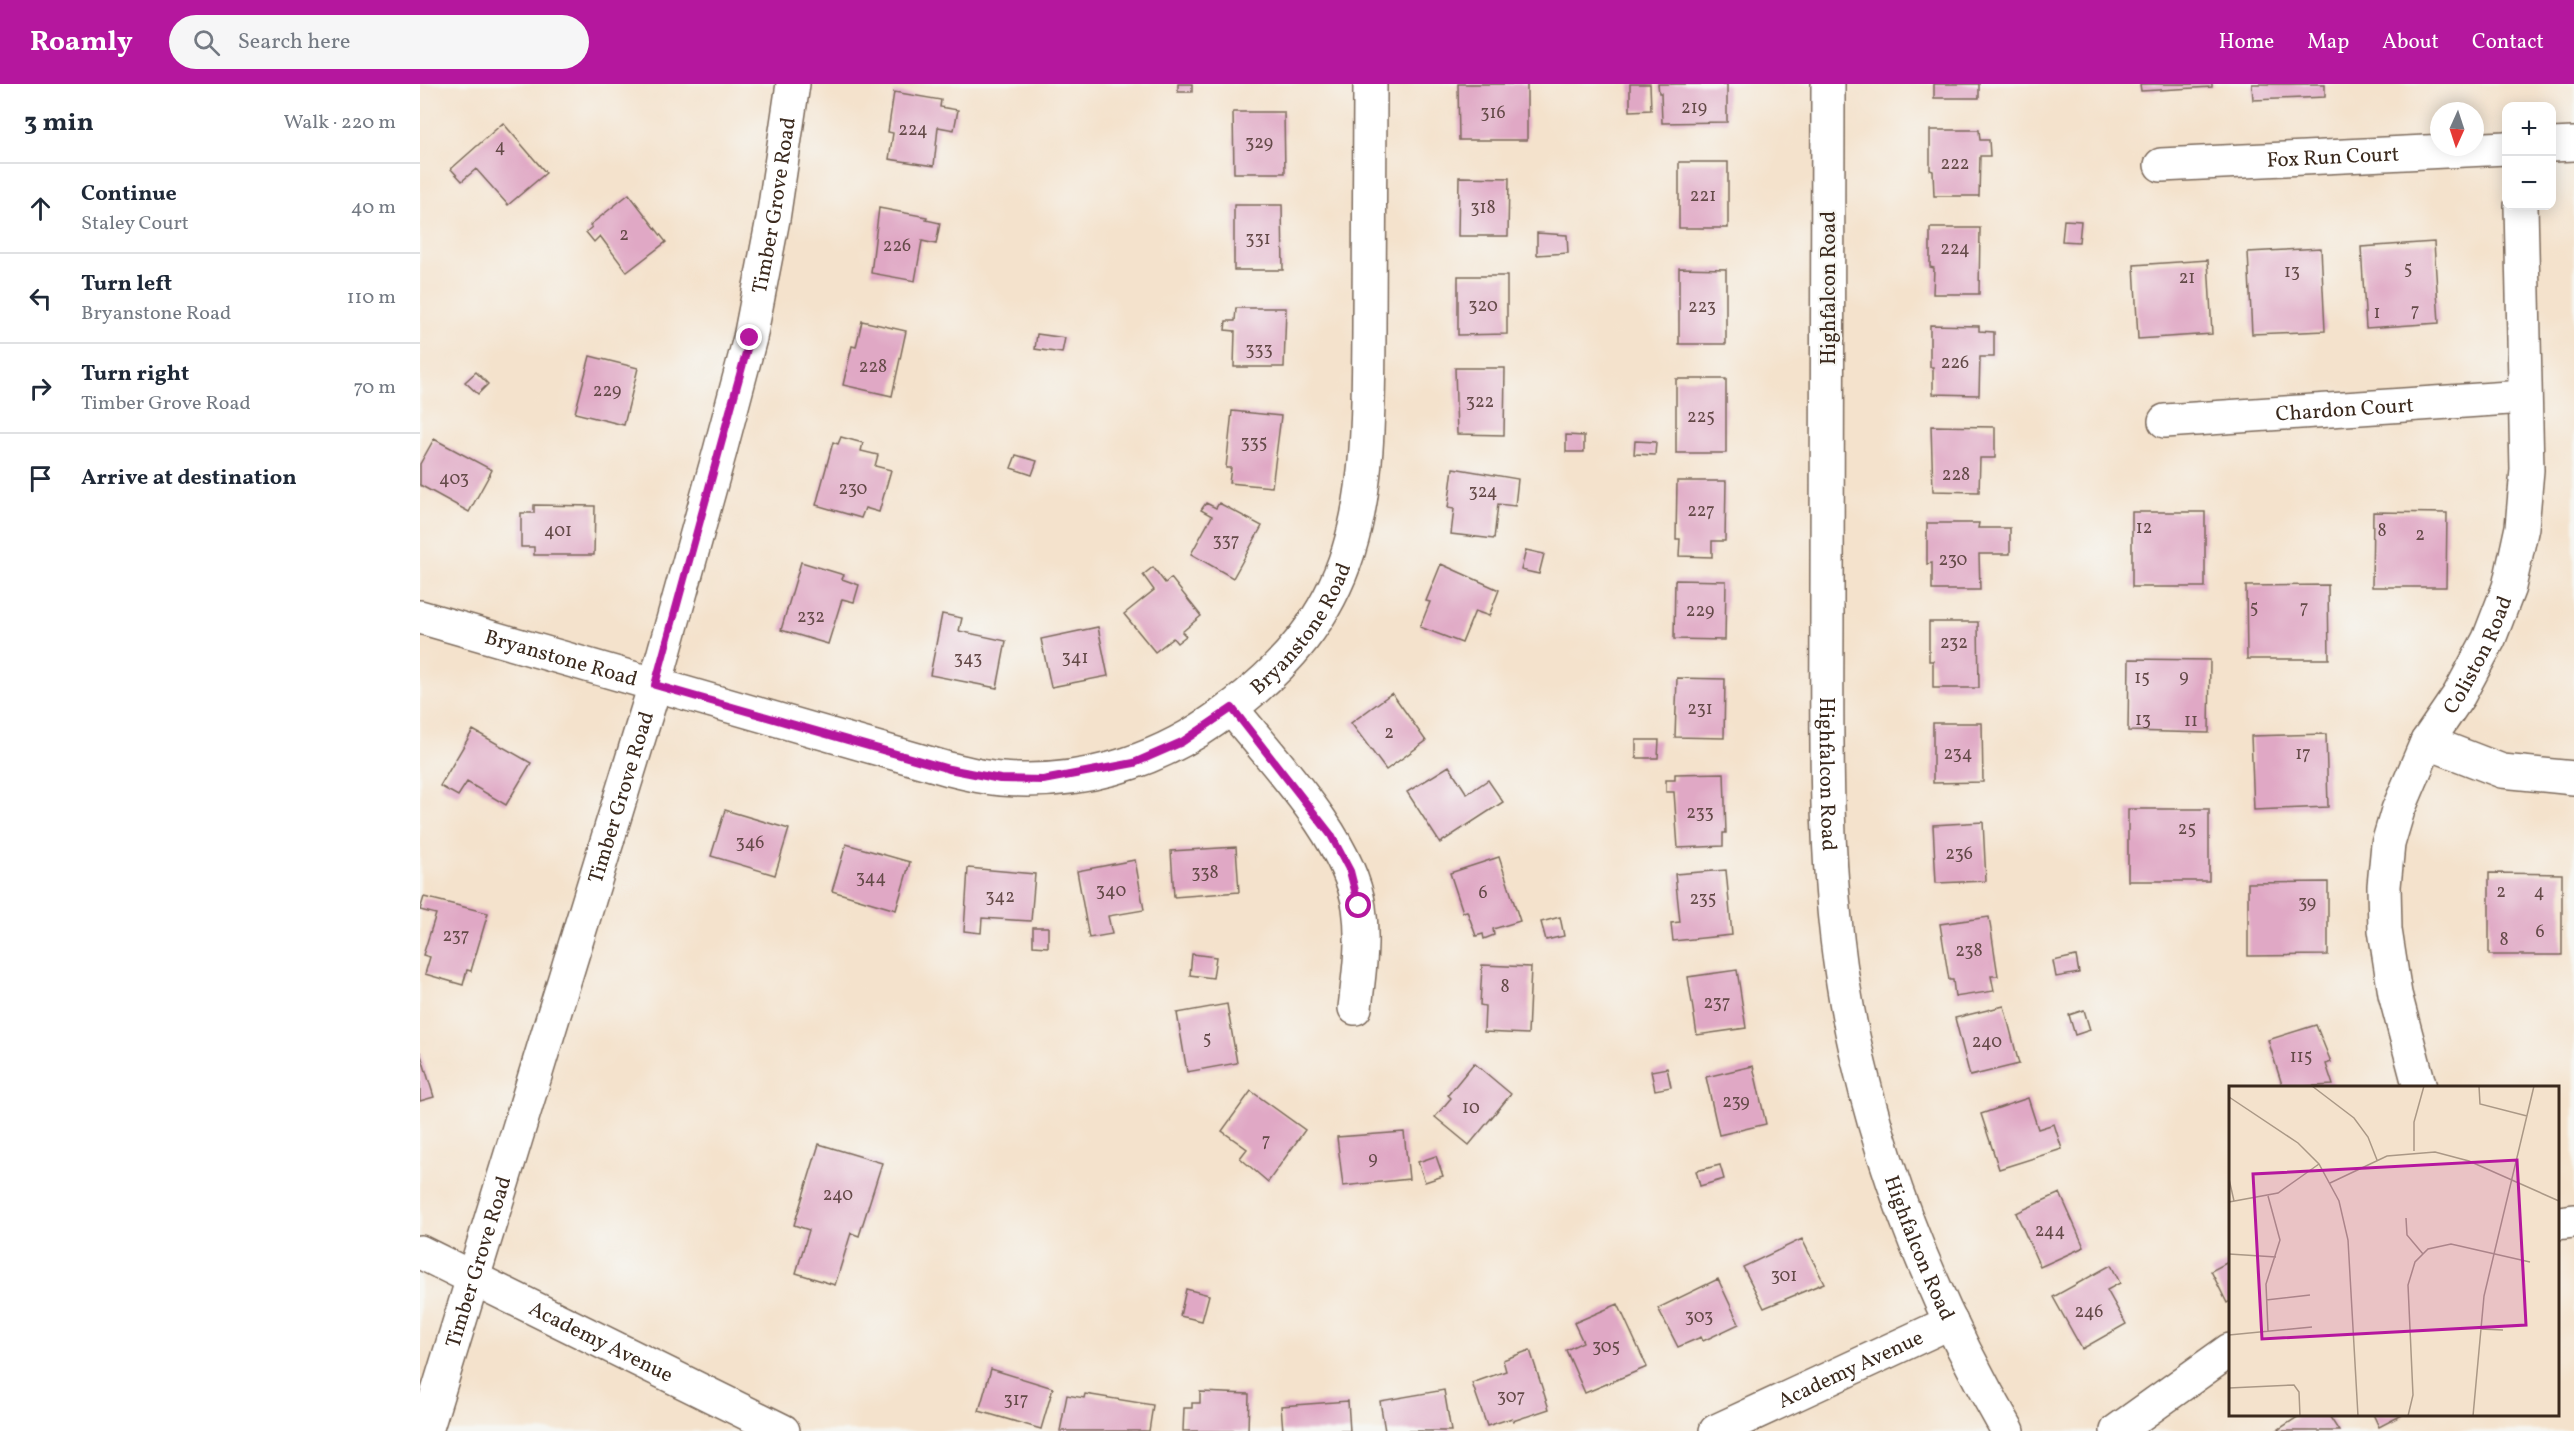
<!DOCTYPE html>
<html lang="en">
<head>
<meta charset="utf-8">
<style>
	:root { --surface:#fff; --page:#f6f6f7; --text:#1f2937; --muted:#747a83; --line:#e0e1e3; --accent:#b5179e }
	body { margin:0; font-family:Vollkorn,serif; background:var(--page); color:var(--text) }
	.controls { position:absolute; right:18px; top:18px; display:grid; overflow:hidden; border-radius:12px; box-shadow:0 3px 15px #0003 }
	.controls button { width:54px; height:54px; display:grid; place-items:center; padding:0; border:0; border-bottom:2px solid var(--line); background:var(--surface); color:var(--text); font:30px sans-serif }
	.compass { position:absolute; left:2010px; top:18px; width:54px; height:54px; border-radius:50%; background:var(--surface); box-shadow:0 3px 15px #0003; rotate:183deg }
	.stop { position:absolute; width:18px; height:18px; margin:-14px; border:4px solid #b5179e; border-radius:50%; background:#fff }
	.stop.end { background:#b5179e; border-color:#fff; box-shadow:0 2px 6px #0008 }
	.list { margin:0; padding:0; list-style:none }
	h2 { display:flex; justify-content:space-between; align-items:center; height:78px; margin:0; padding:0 24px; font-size:26px }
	h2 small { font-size:20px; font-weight:400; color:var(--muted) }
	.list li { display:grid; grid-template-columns:39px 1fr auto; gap:18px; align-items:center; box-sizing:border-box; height:90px; padding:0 24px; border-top:2px solid var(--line) }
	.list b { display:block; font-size:22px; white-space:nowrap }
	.list p { margin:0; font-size:20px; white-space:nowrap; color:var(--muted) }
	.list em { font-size:20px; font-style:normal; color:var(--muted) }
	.icon { flex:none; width:33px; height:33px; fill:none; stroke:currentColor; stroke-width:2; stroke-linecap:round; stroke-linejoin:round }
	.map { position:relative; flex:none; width:2154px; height:1347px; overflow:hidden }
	header { display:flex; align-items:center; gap:36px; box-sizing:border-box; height:84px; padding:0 30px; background:var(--accent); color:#fff }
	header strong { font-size:28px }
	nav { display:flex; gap:33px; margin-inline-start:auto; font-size:21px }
	.search { width:420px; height:54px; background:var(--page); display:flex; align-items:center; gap:15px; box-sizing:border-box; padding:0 21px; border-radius:33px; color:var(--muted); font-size:22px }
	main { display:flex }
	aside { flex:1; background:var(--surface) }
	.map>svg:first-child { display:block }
</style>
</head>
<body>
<header>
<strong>Roamly</strong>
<div class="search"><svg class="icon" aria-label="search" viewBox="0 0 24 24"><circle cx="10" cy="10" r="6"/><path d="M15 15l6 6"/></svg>Search here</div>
<nav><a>Home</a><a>Map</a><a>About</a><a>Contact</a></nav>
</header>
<main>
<aside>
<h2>3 min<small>Walk · 220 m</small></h2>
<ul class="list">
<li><svg class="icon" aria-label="ahead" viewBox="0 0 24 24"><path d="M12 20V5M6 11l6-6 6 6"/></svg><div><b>Continue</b><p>Staley Court</p></div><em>40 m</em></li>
<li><svg class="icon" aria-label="left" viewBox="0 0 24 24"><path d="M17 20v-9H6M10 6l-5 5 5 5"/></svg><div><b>Turn left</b><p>Bryanstone Road</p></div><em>110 m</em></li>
<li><svg class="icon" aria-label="right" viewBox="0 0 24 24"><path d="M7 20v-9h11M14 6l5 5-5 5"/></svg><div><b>Turn right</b><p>Timber Grove Road</p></div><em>70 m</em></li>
<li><svg class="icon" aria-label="arrive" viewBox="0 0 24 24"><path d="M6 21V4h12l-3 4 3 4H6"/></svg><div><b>Arrive at destination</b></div></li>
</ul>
</aside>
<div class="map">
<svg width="2154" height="1347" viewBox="0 0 2154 1347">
	<rect width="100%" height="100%" fill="#f6f6f2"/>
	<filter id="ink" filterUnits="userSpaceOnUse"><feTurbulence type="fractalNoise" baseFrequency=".0167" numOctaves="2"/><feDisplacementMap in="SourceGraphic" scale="12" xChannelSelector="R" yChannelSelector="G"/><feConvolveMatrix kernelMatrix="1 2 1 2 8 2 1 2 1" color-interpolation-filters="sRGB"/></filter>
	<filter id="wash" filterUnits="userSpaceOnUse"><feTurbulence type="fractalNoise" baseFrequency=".008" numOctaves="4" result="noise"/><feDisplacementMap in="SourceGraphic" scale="24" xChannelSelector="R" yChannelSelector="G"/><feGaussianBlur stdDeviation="1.35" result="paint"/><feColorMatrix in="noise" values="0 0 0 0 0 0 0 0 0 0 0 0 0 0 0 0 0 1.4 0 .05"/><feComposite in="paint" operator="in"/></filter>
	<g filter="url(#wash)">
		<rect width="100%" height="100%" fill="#f4e2cc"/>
		<g id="blocks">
			<path fill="#e0a8c5" d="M758,0H772V8H758Z
				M1038,0H1107V56H1039Z
				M1210,0H1230L1231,26L1210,27Z
				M1238,0H1307V38L1242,39L1241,9H1239Z
				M1514,0H1559V14H1514Z
				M1720,0H1792V3L1721,7Z
				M1832,0H1905V13L1833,16Z
				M474,8L521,16L520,23L538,26L534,46L518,43L514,82L469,75L473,49L468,48Z
				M813,28H864L865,89H814Z
				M83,39L126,89L88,121L56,85L42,97L31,85Z
				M1510,46H1559L1560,56H1569L1570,72H1560L1559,112H1514L1513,87L1510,86Z
				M1259,78H1308V144H1259Z
				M1039,93L1089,94L1088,152H1038Z
				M209,110L246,158L207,188L180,152L174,158L166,148L172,143L170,141Z
				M814,121H862L863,186H814Z
				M459,124L507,133L506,136L520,139L516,160L502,157L495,197L451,189Z
				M1644,136L1661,137L1659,158L1642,157Z
				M1510,144H1560L1559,210H1513L1514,184L1510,183Z
				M1117,149L1147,151L1148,169L1117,171Z
				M2014,158L2019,239L1946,244L1941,163Z
				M1901,164L1905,247L1832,250L1828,168Z
				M1788,176L1792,250L1718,255L1714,181Z
				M1259,184L1306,185V260H1259Z
				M1038,192H1087V250L1038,251Z
				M816,224H866L864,283H814L815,247L805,246L806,237H815Z
				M442,237L486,247L472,312L423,301L432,262L436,263Z
				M1510,241L1559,242V247L1574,248V273H1560L1559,311L1513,310V283H1510Z
				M617,250L645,254L642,269L615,265Z
				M170,272L218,284L204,341L155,329Z
				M1035,284H1085L1084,351L1037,350Z
				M56,288L68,300L58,310L45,298Z
				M1256,295H1306V369H1256Z
				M812,327L861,332L852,403L809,399L811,384H806Z
				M1511,342L1575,343V374H1560L1559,408L1513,407Z
				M1146,351L1164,352V368H1146Z
				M421,353L443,359L441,367L458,371L455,382L471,386L459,428L445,424L441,434L396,421L413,358L418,360Z
				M14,355L72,386L49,428L0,401V380Z
				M1215,357L1236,358L1235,371L1214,370Z
				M596,371L617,377L612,391L591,384Z
				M1033,384L1098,395L1095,422L1078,420L1074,455L1031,450L1034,425L1028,424Z
				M1257,397H1306L1305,457H1292V473L1259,472L1260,455H1256Z
				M786,419L796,424L799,419L842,442L813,494L771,470L792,432L781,426Z
				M114,421L175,422L174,471H114V463H101V429H114Z
				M1712,428H1785V503H1712Z
				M1953,428L2027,429L2026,503H1952Z
				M1507,439H1559L1558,444H1590V470H1559L1560,506H1512V479L1507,480Z
				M1106,466L1124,470L1119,490L1101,486Z
				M381,478L424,491L422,495L439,501L434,518L422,515L408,560L361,546Z
				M1021,480L1079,506L1069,532L1055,527L1042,559L1000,543L1010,518L1006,517Z
				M733,483L745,499L751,494L781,532L762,548L766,552L757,559L753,554L735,568L704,530L734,506L723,491Z
				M1255,496L1306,497L1305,556L1254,555Z
				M1908,501L1909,575H1827L1826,502Z
				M522,530L542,534L539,547L586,557L577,604L510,591Z
				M1509,538H1558L1559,604H1513V577H1509Z
				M678,543L688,592L631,603L621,555Z
				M1709,575L1790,576L1789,649L1708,647Z
				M1257,594L1305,595L1304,654L1255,653Z
				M972,609L1006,657L966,686L931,639Z
				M1513,639H1562L1563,698L1513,699Z
				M53,646L111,679L86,721L47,698L38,712L20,702Z
				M1906,650L1908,723L1834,726L1831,652Z
				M1216,656H1239L1238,674H1216Z
				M1029,682L1047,710L1068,696L1083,718L1020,759L987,708Z
				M1304,689L1306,749H1303V762L1258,764L1254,708H1246V696H1255V690Z
				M1708,725H1789V797H1708Z
				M305,726L369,745L355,791L291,772Z
				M1563,738L1566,797L1516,799L1513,741Z
				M426,760L490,778L476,826L412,807Z
				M816,763L819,808L754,813L751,767Z
				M1079,773L1100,837L1073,845L1074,851L1064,855L1063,850L1056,852L1047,827L1043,828L1030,789Z
				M715,776L724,826L688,832L692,850L669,854L657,787Z
				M548,784L615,790L611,837L562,834L561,849L544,847Z
				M1306,786L1312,851L1253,857L1251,839L1260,838L1255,790Z
				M2069,789L2142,790V871H2069Z
				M1908,798V871L1828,872V799Z
				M4,813L68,829L51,887L47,886L43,901L5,890L10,873L3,871L16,830L0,826Z
				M1140,833L1144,852L1126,856L1121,838Z
				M1569,833L1578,892H1571L1574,907L1535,913L1533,896H1529L1520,840Z
				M613,843H628V863L613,862Z
				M772,870L796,873L793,894L770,891Z
				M1656,872L1659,889L1636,893L1633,877Z
				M1062,881L1111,883L1108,950L1064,948L1065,922L1060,921Z
				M1317,886L1326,944L1277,951L1268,893Z
				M807,920L817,979L767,988L757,929Z
				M1584,922L1599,980L1550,992L1535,934Z
				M1664,926L1670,946L1655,951L1649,931Z
				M1896,941L1911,978L1906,980L1913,1001L1863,1004L1848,956Z
				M0,968L14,1013L0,1017Z
				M1054,979L1091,1010L1049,1061L1015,1033L1031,1014L1028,1011Z
				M1333,982L1346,1040L1299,1051L1286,993Z
				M1247,984L1251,1003L1235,1006L1231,987Z
				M831,1007L885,1046L848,1098L820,1074L827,1065L802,1047Z
				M1608,1014L1618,1045L1634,1040L1642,1065L1579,1085L1561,1030Z
				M984,1048L989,1095L923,1102L917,1053Z
				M399,1060L462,1079L439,1152L431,1149L415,1201L376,1189L389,1146L374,1141Z
				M1016,1072L1023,1092L1005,1098L998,1078Z
				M1300,1081L1304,1095L1280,1102L1276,1087Z
				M1640,1109L1664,1163L1620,1183L1596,1129Z
				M1382,1155L1404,1199L1344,1224L1323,1183Z
				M1810,1177V1217L1807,1219L1791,1187Z
				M1691,1181L1700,1199L1687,1206L1706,1240L1662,1265L1633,1213Z
				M1298,1195L1319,1240L1283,1257L1281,1253L1258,1263L1238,1224Z
				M766,1205L789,1211L782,1237L760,1232Z
				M1198,1220L1227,1283L1165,1309L1146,1266L1163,1258L1154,1239Z
				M1110,1266L1129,1325L1093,1337L1092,1334L1067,1342L1052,1299L1086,1287L1083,1276Z
				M571,1285L633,1304L621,1345L559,1327Z
				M1024,1306L1031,1347H965L960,1317Z
				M780,1308L829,1310L828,1347H763L764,1324H772V1319H780Z
				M665,1310L733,1321L729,1347H640L647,1311L664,1314Z
				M928,1317L930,1347H863L861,1322Z
				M1882,1330H1908L1919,1347H1856Z
				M1953,1330H1984L1959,1343Z"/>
		</g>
	</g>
	<g filter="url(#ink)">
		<use href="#blocks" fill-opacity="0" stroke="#7c6a5b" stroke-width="1.5"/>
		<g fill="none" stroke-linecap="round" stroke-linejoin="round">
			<g stroke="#7c6a5b" stroke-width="36">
				<g id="minor">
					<path id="s1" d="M1408,0C1408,171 1407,342 1407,513C1407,658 1402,806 1432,948C1461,1089 1516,1223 1588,1347"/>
					<path d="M2132,61L2154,60"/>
					<path id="s2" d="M1741,81L2086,64"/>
					<path id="s3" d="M1745,337L2104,313"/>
					<path id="s4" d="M0,533L529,685C546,689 564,694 581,695C657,701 732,680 793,637C949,529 948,417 949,244C949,162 950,81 950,0"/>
					<path d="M811,624C854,678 929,755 939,823C944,857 939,890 935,924"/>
					<path d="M2007,658L2082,687L2154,694"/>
					<path id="s5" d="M2000,1004L1975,910L1965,846L1964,802L1968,760L1978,726L2007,658L2039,611L2069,555L2089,503L2102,443L2107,386L2101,122"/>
					<path d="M2138,1139L2154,1137"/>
					<path id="s6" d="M0,1168L363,1347"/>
					<path id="s7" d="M6,1347L235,601L300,367L330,254L353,135L373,0"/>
					<path id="s8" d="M1296,1347L1531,1238"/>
					<path d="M1697,1347L1810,1266"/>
				</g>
			</g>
			<use href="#minor" stroke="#fff" stroke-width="33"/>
		</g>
	</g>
	<g fill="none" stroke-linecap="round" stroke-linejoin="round" filter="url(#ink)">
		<path stroke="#b5179e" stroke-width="8" d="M330,254L235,601L529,685L580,695L623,696L714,679L762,658L812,624L911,751L930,787L939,822"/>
	</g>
	<g text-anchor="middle" stroke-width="4.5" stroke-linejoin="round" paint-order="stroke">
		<g font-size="18" fill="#644a48">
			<text x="1274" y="29">219</text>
			<text x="1073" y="34">316</text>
			<text x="493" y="51">224</text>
			<text x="839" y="64">329</text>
			<text x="80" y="68">4</text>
			<text x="1535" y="85">222</text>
			<text x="1283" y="117">221</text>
			<text x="1063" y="129">318</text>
			<text x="204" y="156">2</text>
			<text x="838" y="160">331</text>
			<text x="477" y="167">226</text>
			<text x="1535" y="170">224</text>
			<text x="1988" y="190">5</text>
			<text x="1872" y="193">13</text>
			<text x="1767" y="199">21</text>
			<text x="1063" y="227">320</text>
			<text x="1282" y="228">223</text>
			<text x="1995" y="232">7</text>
			<text x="1957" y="234">1</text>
			<text x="839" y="271">333</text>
			<text x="1535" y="284">226</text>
			<text x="453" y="288">228</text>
			<text x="187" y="312">229</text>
			<text x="1060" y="323">322</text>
			<text x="1281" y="338">225</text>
			<text x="834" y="364">335</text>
			<text x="1536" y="396">228</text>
			<text x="34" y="400">403</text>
			<text x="433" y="410">230</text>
			<text x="1063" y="413">324</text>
			<text x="1281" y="432">227</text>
			<text x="1724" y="449">12</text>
			<text x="138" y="452">401</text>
			<text x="1962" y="452">8</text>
			<text x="2000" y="456">2</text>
			<text x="806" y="462">337</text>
			<text x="1533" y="481">230</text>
			<text x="1834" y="529">5</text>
			<text x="1884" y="529">7</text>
			<text x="1280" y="532">229</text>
			<text x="391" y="538">232</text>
			<text x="1534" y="564">232</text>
			<text x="655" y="579">341</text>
			<text x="548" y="580">343</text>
			<text x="1764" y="598">9</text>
			<text x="1722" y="599">15</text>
			<text x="1280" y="630">231</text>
			<text x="1723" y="641">13</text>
			<text x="1771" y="642">11</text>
			<text x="969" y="654">2</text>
			<text x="1538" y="675">234</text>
			<text x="1883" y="675">17</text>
			<text x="1280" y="734">233</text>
			<text x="1767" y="750">25</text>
			<text x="330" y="764">346</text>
			<text x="1539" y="775">236</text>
			<text x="785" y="794">338</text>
			<text x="451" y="799">344</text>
			<text x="691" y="812">340</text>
			<text x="2081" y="813">2</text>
			<text x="2119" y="813">4</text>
			<text x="1063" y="814">6</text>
			<text x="580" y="818">342</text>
			<text x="1283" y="820">235</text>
			<text x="1887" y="824">39</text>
			<text x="2120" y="853">6</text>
			<text x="36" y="857">237</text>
			<text x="2084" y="861">8</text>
			<text x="1549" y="872">238</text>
			<text x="1085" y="908">8</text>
			<text x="1297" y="924">237</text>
			<text x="787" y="960">5</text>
			<text x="1567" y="963">240</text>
			<text x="1881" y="978">115</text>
			<text x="1316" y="1023">239</text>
			<text x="1051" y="1029">10</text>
			<text x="846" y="1062">7</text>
			<text x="953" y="1080">9</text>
			<text x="418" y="1116">240</text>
			<text x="1630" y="1152">244</text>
			<text x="1364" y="1197">301</text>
			<text x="1669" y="1233">246</text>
			<text x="1279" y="1238">303</text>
			<text x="1186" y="1268">305</text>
			<text x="1091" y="1318">307</text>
			<text x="596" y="1321">317</text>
		</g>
		<g font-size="21" fill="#3b2a1e" stroke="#f6f6f2">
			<text dy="7" stroke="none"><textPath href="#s2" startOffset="172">Fox Run Court</textPath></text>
			<text dy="7" stroke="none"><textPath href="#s7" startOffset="1275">Timber Grove Road</textPath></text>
			<text transform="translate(1408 204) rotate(-90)" y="7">Highfalcon Road</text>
			<text dy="7" stroke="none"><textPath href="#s3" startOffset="180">Chardon Court</textPath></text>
			<text dy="7" stroke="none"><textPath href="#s4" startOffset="957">Bryanstone Road</textPath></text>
			<text dy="7" stroke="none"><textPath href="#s5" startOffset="459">Coliston Road</textPath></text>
			<text dy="7" stroke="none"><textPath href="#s4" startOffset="147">Bryanstone Road</textPath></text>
			<text dy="7" stroke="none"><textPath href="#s1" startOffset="690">Highfalcon Road</textPath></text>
			<text dy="7" stroke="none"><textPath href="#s7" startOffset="663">Timber Grove Road</textPath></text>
			<text dy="7" stroke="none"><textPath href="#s1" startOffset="1176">Highfalcon Road</textPath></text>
			<text dy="7" stroke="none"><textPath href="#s7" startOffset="177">Timber Grove Road</textPath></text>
			<text dy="7" stroke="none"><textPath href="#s6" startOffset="202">Academy Avenue</textPath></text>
			<text dy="7" stroke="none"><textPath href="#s8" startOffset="148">Academy Avenue</textPath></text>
		</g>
	</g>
	<g transform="translate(1809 1002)">
		<rect width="330" height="330" fill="#f4e2cc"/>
		<path fill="none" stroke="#aa9886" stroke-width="1.5" d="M83,0L125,32L139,51L148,74M250,0L251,18L298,30M0,11L69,57L90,78L110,115L119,154L129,330M185,65V36L195,0M0,93L5,115M101,97L158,70L206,66L240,75L330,115M0,116L49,107L90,78M177,132L178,149L194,168M0,168L47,171M37,214L81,209M251,243L274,244M39,245L37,198L51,154L39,110M0,249L83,241M0,302L65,299L70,306L71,330M179,330L184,309L179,199L186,176L199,163L222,158L301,176M244,330L255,210L305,0"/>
		<path fill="#b5179e" fill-opacity="0.15" stroke="#b5179e" stroke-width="3" d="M288,74L297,239L33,253L24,88Z"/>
		<rect width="330" height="330" fill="none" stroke="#3b2a1e" stroke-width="3"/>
	</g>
</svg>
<div class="controls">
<button>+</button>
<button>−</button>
</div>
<svg class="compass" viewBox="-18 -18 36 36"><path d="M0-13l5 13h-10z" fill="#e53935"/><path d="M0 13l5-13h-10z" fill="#747a83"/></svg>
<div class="stop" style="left:939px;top:822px"></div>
<div class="stop end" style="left:330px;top:254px"></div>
</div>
</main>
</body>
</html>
